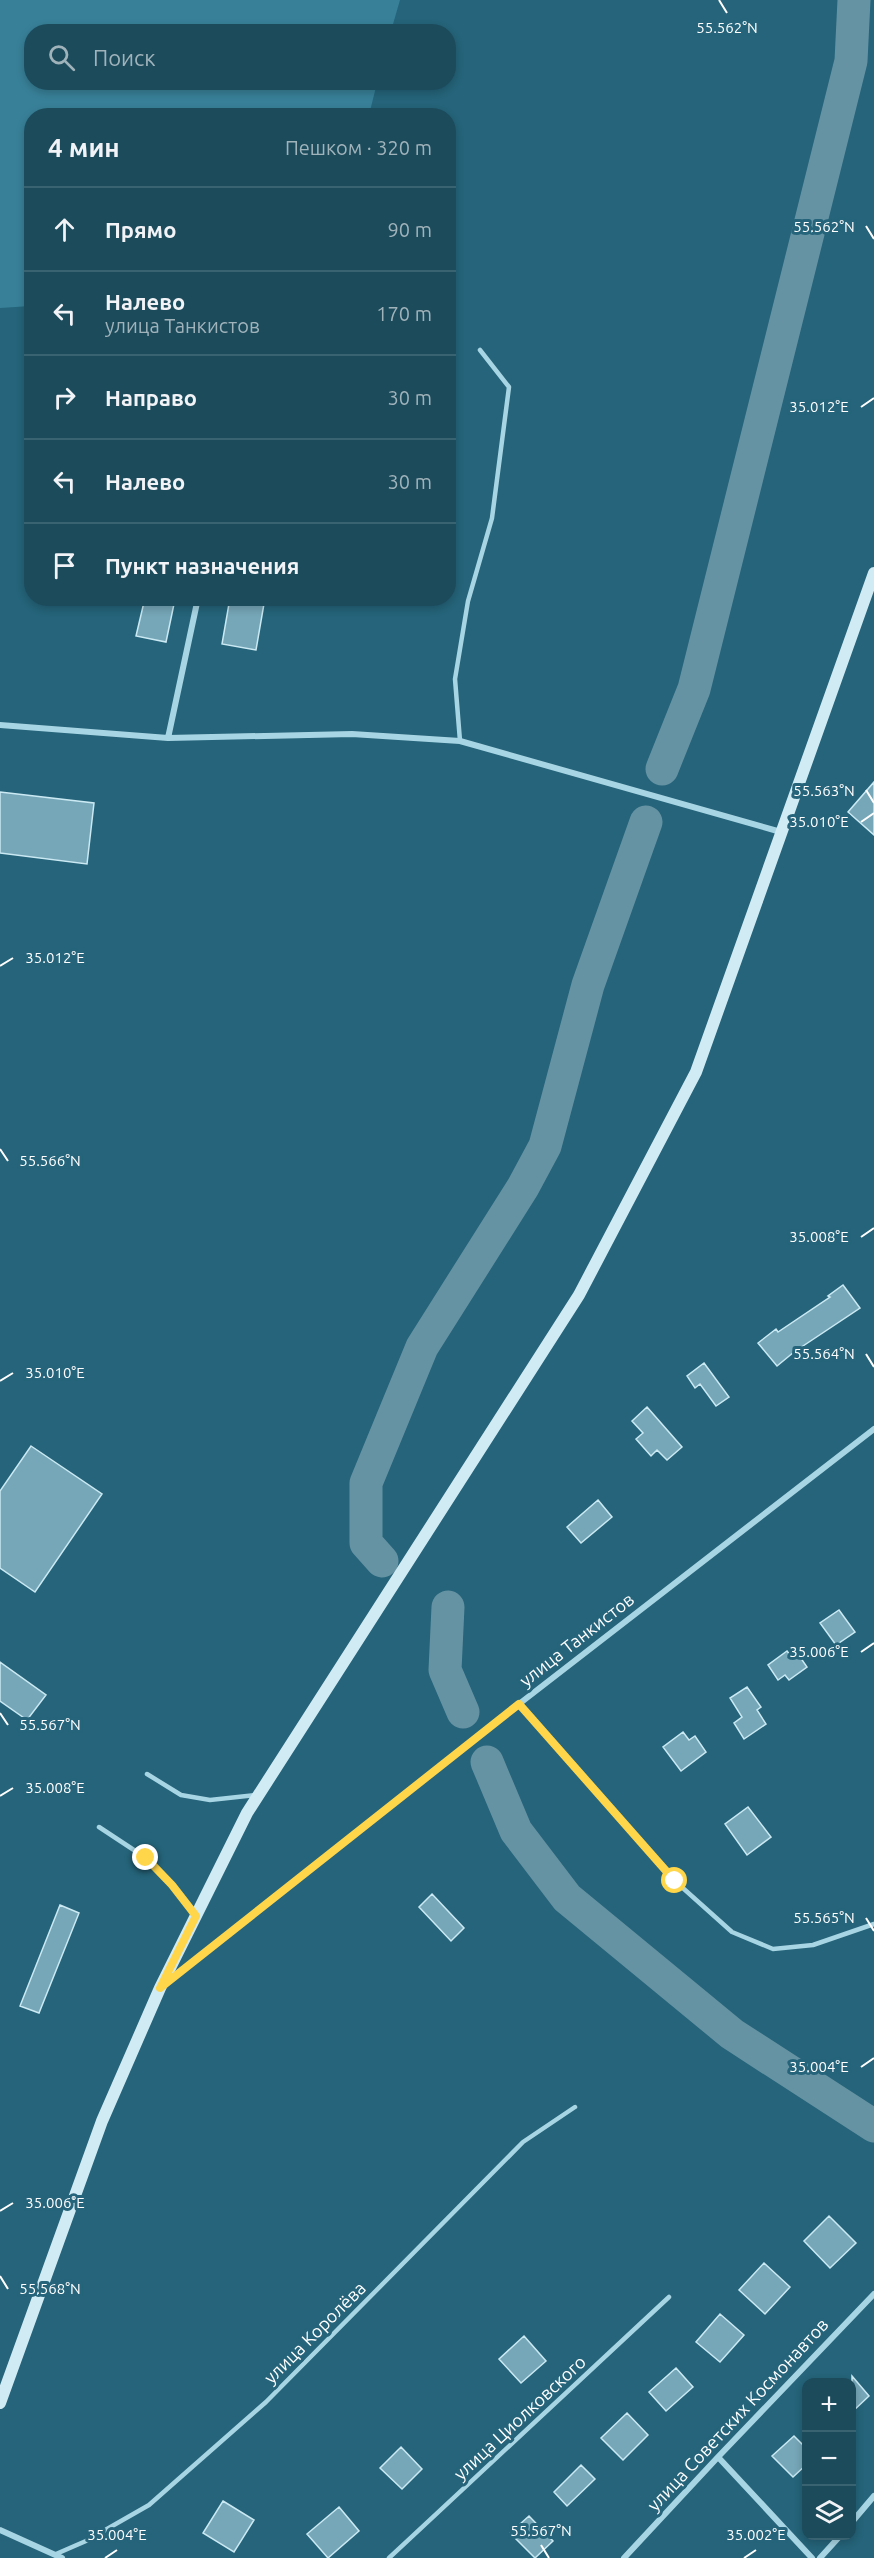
<!DOCTYPE html>
<html lang="ru">
<head>
<meta charset="utf-8">
<style>
	:root { --surface:#1c4b5c; --page:#295565; --text:#f1f3f6; --muted:#a0b3bb; --line:#3a6372 }
	body { margin:0; font-family:Ubuntu,sans-serif; background:var(--page); color:var(--text) }
	.controls { position:absolute; right:18px; bottom:18px; display:grid; overflow:hidden; border-radius:12px; box-shadow:0 3px 9px #0003 }
	.controls button { width:54px; height:54px; display:grid; place-items:center; padding:0; border:0; border-bottom:2px solid var(--line); background:var(--surface); color:var(--text); font:30px sans-serif }
	.stop { position:absolute; width:18px; height:18px; margin:-14px; border:4px solid #ffd54a; border-radius:50%; background:#fff }
	.stop.end { background:#ffd54a; border-color:#fff; box-shadow:0 2px 6px #0008 }
	.list { margin:0; padding:0; list-style:none }
	h2 { display:flex; justify-content:space-between; align-items:center; height:78px; margin:0; padding:0 24px; font-size:26px }
	h2 small { font-size:20px; font-weight:400; color:var(--muted) }
	.list li { display:grid; grid-template-columns:39px 1fr auto; gap:18px; align-items:center; box-sizing:border-box; height:84px; padding:0 24px; border-top:2px solid var(--line) }
	.list b { display:block; font-size:22px; white-space:nowrap }
	.list p { margin:0; font-size:20px; white-space:nowrap; color:var(--muted) }
	.list em { font-size:20px; font-style:normal; color:var(--muted) }
	.icon { flex:none; width:33px; height:33px; fill:none; stroke:currentColor; stroke-width:2; stroke-linecap:round; stroke-linejoin:round }
	.map { position:relative; flex:none; width:874px; height:2558px; overflow:hidden }
	.search { position:absolute; background:var(--surface); box-shadow:0 3px 9px #0003; left:24px; top:24px; width:432px; height:66px; display:flex; align-items:center; gap:15px; box-sizing:border-box; padding:0 21px; border-radius:24px; color:var(--muted); font-size:22px }
	.panel { position:absolute; background:var(--surface); box-shadow:0 3px 9px #0003; left:24px; top:108px; width:432px; height:498px; border-radius:24px }
	.map>svg:first-child { display:block }
</style>
</head>
<body>
<div class="map">
<svg width="874" height="2558" viewBox="0 0 874 2558">
	<rect width="100%" height="100%" fill="#25647a"/>
	<path fill="#388098" d="M0,0H400L391,31L32,32V82L377,83L369,115L32,116L31,306L0,308Z"/>
	<g fill="none" stroke-linecap="round" stroke-linejoin="round">
		<path stroke="#6693a3" stroke-width="33" d="M662,769L694,689L851,61L854,0
			M382,1561L366,1543V1483L422,1347L523,1187L545,1146L588,985L646,822
			M448,1607L445,1670L463,1712
			M487,1762L516,1831L567,1898L732,2034L874,2126"/>
	</g>
	<path fill="#76a7b8" stroke="#cae9f3" stroke-width="1.5" d="M145,598L174,604L166,642L136,636Z
		M230,598H265L256,650L222,644Z
		M874,782V835L848,812Z
		M0,792L94,803L87,864L0,853Z
		M843,1285L860,1308L794,1352L777,1366L758,1343L776,1329L778,1332L830,1297L828,1296Z
		M704,1363L729,1397L716,1406L700,1384L695,1388L687,1376Z
		M647,1407L682,1447L667,1460L657,1450L651,1456L636,1439L643,1433L632,1421Z
		M31,1446L102,1494L35,1592L0,1568V1491Z
		M598,1500L612,1517L581,1543L567,1527Z
		M839,1610L855,1632L836,1645L820,1623Z
		M787,1651L790,1655L796,1651L807,1667L789,1680L785,1675L778,1680L768,1665Z
		M0,1662L46,1695L27,1720L0,1701Z
		M747,1687L761,1707L757,1710L766,1724L744,1739L734,1723L742,1717L730,1698Z
		M683,1732L689,1740L695,1736L706,1752L681,1771L663,1747Z
		M748,1807L771,1837L747,1855L725,1824Z
		M432,1894L464,1928L451,1941L419,1907Z
		M60,1905L79,1913L39,2013L20,2006Z
		M829,2216L856,2243L830,2268L804,2241Z
		M764,2263L790,2287L765,2314L739,2290Z
		M720,2314L744,2335L720,2362L696,2342Z
		M524,2336L546,2361L521,2383L499,2359Z
		M676,2368L693,2387L666,2411L649,2392Z
		M852,2376L869,2396L852,2412Z
		M627,2413L648,2435L623,2460L601,2438Z
		M794,2436L807,2449V2464L793,2477L772,2456Z
		M401,2447L422,2469L402,2489L380,2468Z
		M581,2465L595,2479L567,2506L554,2492Z
		M223,2501L254,2520L234,2552L203,2533Z
		M339,2507L359,2531L328,2558L307,2534Z
		M529,2516L553,2541L535,2558L510,2533Z"/>
	<g fill="none" stroke-linecap="round" stroke-linejoin="round">
		<path stroke="#a8d5e4" stroke-width="4.5" d="M460,741L455,679L468,601L492,518L509,387L480,350
			M519,1704L675,1881L732,1932L773,1949L813,1945L874,1924
			M147,1774L181,1795L210,1800L256,1795
			M99,1827L146,1858L172,1885L194,1914
			M56,2554L86,2541L149,2505L266,2402L523,2142L575,2107
			M389,2558L669,2297"/>
		<path stroke="#a8d5e4" stroke-width="6" d="M0,725L168,738L352,734L460,741L781,832
			M168,738L198,598
			M166,1983L519,1704L874,1429
			M718,2457L812,2558
			M852,2522L874,2496
			M0,2530L62,2558
			M624,2558L718,2457L874,2294
			M820,2558L840,2536"/>
		<path stroke="#d1ebf4" stroke-width="12" d="M0,2403L102,2121L160,1988L247,1813L579,1295L696,1072L874,573"/>
	</g>
	<g fill="none" stroke-linecap="round" stroke-linejoin="round">
		<path stroke="#ffd54a" stroke-width="8" d="M146,1858L172,1885L196,1916L160,1988L519,1704L675,1881"/>
	</g>
	<path fill="none" stroke="#fff" stroke-width="2" d="M719,0L727,13M866,226L874,239M861,407L874,398M866,790L874,803M861,822L874,813M0,966L13,958M0,1149L8,1161M861,1237L874,1228M866,1354L874,1367M0,1381L13,1373M861,1652L874,1643M0,1713L8,1725M0,1796L13,1788M866,1918L874,1931M861,2067L874,2058M0,2211L13,2203M0,2276L8,2289M541,2545L549,2558M105,2558L117,2550M744,2558L756,2550"/>
	<g text-anchor="middle" stroke-width="6" stroke-linejoin="round" paint-order="stroke">
		<g font-size="18" fill="#fff" stroke="#25647a">
			<text transform="translate(577 1640) rotate(-38)" y="6">улица Танкистов</text>
			<text transform="translate(315 2333) rotate(-45)" y="6">улица Королёва</text>
			<text transform="translate(738 2415) rotate(-47)" y="6">улица Советских Космонавтов</text>
			<text transform="translate(520 2418) rotate(-43)" y="6">улица Циолковского</text>
		</g>
	</g>
	<g font-size="15" text-anchor="middle" fill="#fff" stroke="#25647a" stroke-width="6" stroke-linejoin="round" paint-order="stroke">
		<text x="727" y="33">55.562°N</text>
		<text x="824" y="232">55.562°N</text>
		<text x="819" y="412">35.012°E</text>
		<text x="824" y="796">55.563°N</text>
		<text x="819" y="827">35.010°E</text>
		<text x="55" y="963">35.012°E</text>
		<text x="50" y="1166">55.566°N</text>
		<text x="819" y="1242">35.008°E</text>
		<text x="824" y="1359">55.564°N</text>
		<text x="55" y="1378">35.010°E</text>
		<text x="819" y="1657">35.006°E</text>
		<text x="50" y="1730">55.567°N</text>
		<text x="55" y="1793">35.008°E</text>
		<text x="824" y="1923">55.565°N</text>
		<text x="819" y="2072">35.004°E</text>
		<text x="55" y="2208">35.006°E</text>
		<text x="50" y="2294">55.568°N</text>
		<text x="541" y="2536">55.567°N</text>
		<text x="117" y="2540">35.004°E</text>
		<text x="756" y="2540">35.002°E</text>
	</g>
</svg>
<div class="controls">
<button>+</button>
<button>−</button>
<button><svg class="icon" aria-label="layers" viewBox="0 0 24 24"><path d="M12 4l9 5-9 5-9-5zM3 14l9 5 9-5"/></svg></button>
</div>
<div class="stop" style="left:675px;top:1881px"></div>
<div class="stop end" style="left:146px;top:1858px"></div>
<div class="search"><svg class="icon" aria-label="search" viewBox="0 0 24 24"><circle cx="10" cy="10" r="6"/><path d="M15 15l6 6"/></svg>Поиск</div>
<section class="panel">
<h2>4 мин<small>Пешком · 320 m</small></h2>
<ul class="list">
<li><svg class="icon" aria-label="ahead" viewBox="0 0 24 24"><path d="M12 20V5M6 11l6-6 6 6"/></svg><div><b>Прямо</b></div><em>90 m</em></li>
<li><svg class="icon" aria-label="left" viewBox="0 0 24 24"><path d="M17 20v-9H6M10 6l-5 5 5 5"/></svg><div><b>Налево</b><p>улица Танкистов</p></div><em>170 m</em></li>
<li><svg class="icon" aria-label="right" viewBox="0 0 24 24"><path d="M7 20v-9h11M14 6l5 5-5 5"/></svg><div><b>Направо</b></div><em>30 m</em></li>
<li><svg class="icon" aria-label="left" viewBox="0 0 24 24"><path d="M17 20v-9H6M10 6l-5 5 5 5"/></svg><div><b>Налево</b></div><em>30 m</em></li>
<li><svg class="icon" aria-label="arrive" viewBox="0 0 24 24"><path d="M6 21V4h12l-3 4 3 4H6"/></svg><div><b>Пункт назначения</b></div></li>
</ul>
</section>
</div>
</body>
</html>
